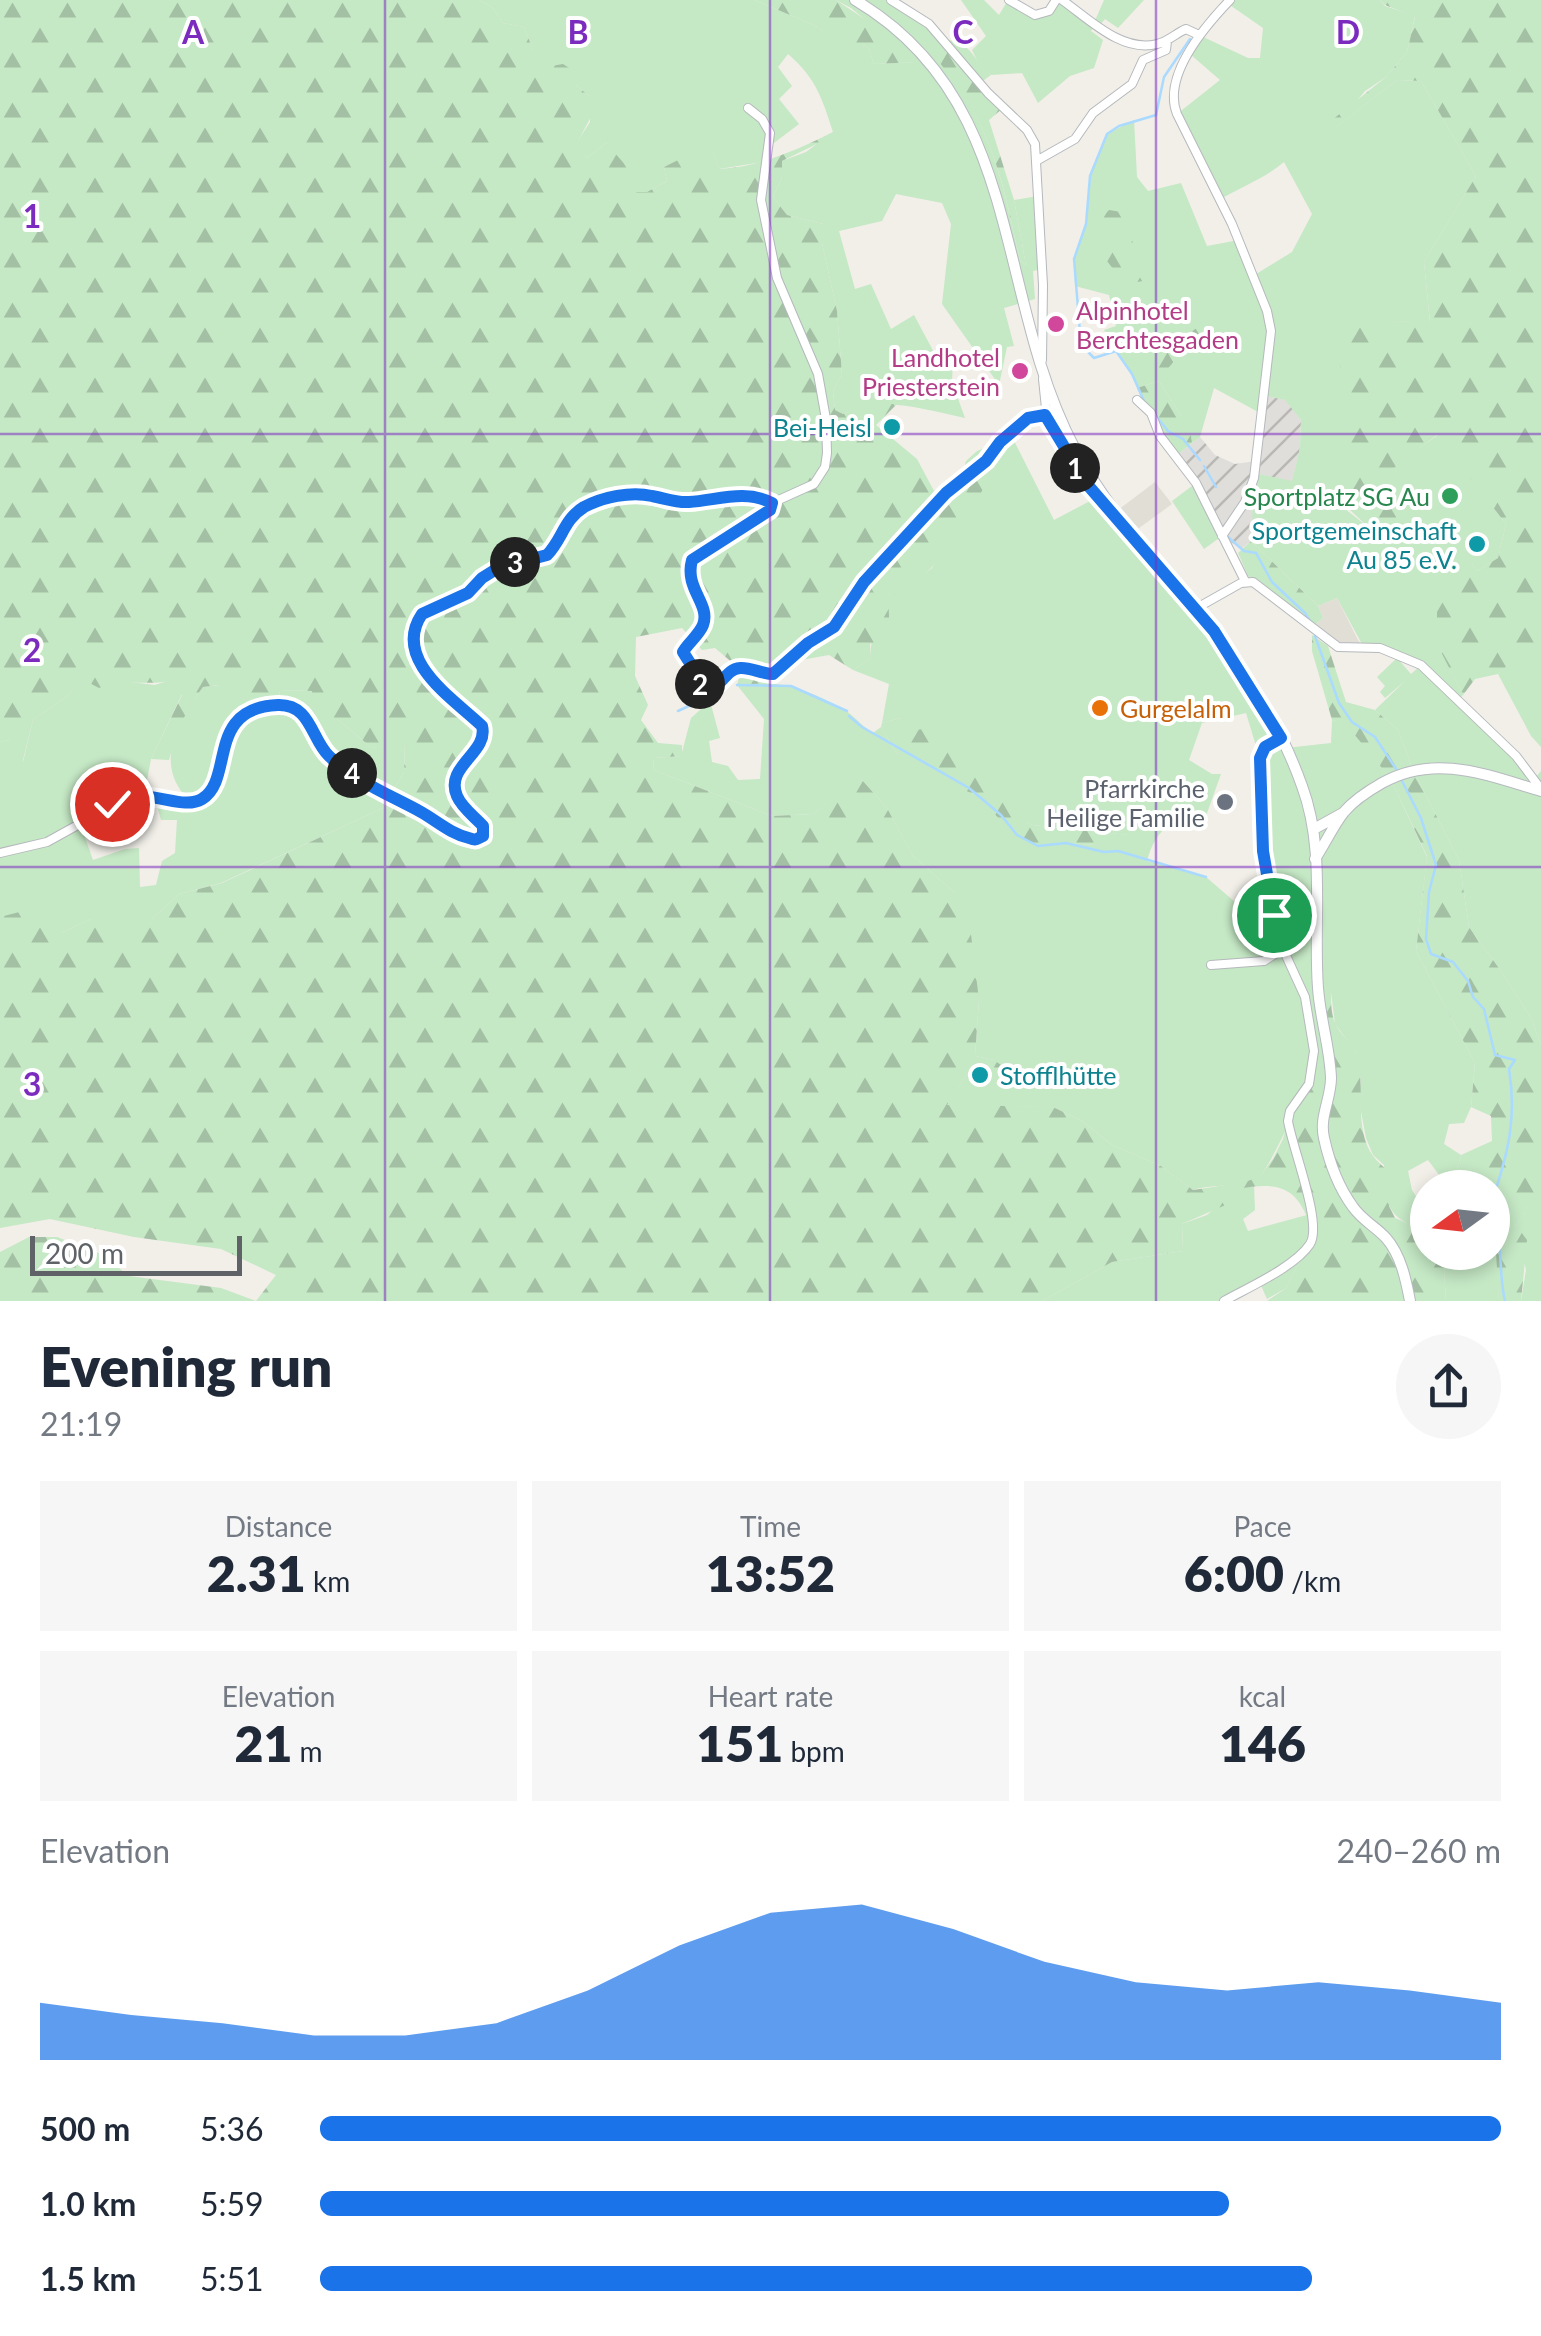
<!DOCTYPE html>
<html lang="en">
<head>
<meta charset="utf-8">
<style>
  body { margin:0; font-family:Lato,sans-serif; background:#f6f6f7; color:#1f2937; height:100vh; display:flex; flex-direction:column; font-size:38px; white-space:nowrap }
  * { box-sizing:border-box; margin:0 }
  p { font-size:32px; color:#747a83 }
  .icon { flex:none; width:55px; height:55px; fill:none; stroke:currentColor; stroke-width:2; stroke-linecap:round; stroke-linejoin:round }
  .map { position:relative; height:1301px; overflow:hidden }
  .drawer { display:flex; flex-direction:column; background:#fff; flex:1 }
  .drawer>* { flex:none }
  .needle { width:65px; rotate:255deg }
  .controls { position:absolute; left:1410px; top:1170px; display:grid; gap:20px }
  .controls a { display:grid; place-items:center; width:100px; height:100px; border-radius:50%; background:#fff; box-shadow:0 5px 15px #0003; font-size:50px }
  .scale { position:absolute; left:30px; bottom:25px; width:212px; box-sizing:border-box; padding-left:10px; border:5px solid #5f6368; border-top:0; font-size:28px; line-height:35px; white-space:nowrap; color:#5f6368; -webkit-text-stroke:8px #fff; paint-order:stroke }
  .pin { position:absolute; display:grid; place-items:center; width:85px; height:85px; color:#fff; margin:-42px; border:5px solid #fff; border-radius:50%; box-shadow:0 2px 10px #0007 }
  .km { position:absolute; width:50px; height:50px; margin:-25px; border-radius:50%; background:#222; color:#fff; font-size:28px; line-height:50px; text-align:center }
  .round { display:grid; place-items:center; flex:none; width:105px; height:105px; border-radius:52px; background:#f6f6f7 }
  .overview { display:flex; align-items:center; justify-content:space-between; height:170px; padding:0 40px }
  h1 { font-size:55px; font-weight:800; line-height:75px }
  .metrics { display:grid; grid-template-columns:repeat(3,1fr); gap:15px; height:170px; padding:10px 40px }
  .metrics div { display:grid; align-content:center; border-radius:0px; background:#f6f6f7; text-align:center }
  .metrics b { font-size:50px; font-weight:800 }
  .metrics small { font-size:28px; font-weight:400 }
  .metrics p { font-size:28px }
  .chart { height:280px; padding:20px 40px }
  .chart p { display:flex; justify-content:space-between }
  .chart svg { width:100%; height:180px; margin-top:10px; fill:#1a73e8; opacity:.7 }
  ul { padding:0 40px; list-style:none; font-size:32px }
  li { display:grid; grid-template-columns:160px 120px 1fr; align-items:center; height:75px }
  li i { height:25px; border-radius:12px; background:#1a73e8 }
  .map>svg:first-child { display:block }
  .industrial { fill:url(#industrial-furrows) }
  .education { fill:#e1ded6 }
  .green { fill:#c5e8c5; fill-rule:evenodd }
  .forest { fill:url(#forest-firs); fill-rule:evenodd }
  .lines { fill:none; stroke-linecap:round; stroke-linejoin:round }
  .stream { stroke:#aadaff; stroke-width:2.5 }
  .minor-casing { stroke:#b5b8bc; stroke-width:10 }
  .secondary-casing { stroke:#b6babf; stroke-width:12 }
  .minor { stroke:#fff; stroke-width:8 }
  .secondary { stroke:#fff; stroke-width:10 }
  .route-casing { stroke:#fff; stroke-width:20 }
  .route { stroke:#1a73e8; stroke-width:12 }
  .grid { fill:none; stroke:#7b2cbf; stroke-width:2.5; stroke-opacity:0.55 }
  .hotel-dot { fill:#d1479c; stroke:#fff; stroke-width:4 }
  .culture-dot { fill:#0f9aa8; stroke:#fff; stroke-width:4 }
  .leisure-dot { fill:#2e9e5b; stroke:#fff; stroke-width:4 }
  .food-dot { fill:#e8710a; stroke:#fff; stroke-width:4 }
  .worship-dot { fill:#6b7280; stroke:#fff; stroke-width:4 }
  .labels { text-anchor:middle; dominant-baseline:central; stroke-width:8; stroke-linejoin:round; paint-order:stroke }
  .hotel-label { font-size:25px; fill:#b23c85; stroke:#fff; text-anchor:start }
  .culture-label { font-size:25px; fill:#0d838f; stroke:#fff; text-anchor:end }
  .leisure-label { font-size:25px; fill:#27864d; stroke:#fff; text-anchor:end }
  .food-label { font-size:25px; fill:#c56008; stroke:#fff; text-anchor:start }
  .worship-label { font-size:25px; fill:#5b616d; stroke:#fff; text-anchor:end }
  .grid-label { font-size:32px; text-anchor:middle; font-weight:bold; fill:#7b2cbf; stroke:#fff; stroke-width:8; stroke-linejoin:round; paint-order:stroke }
</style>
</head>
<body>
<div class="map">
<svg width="1541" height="1301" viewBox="0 0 1541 1301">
  <defs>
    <pattern id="industrial-furrows" width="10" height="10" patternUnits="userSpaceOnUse" patternTransform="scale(2.5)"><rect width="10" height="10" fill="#e0deda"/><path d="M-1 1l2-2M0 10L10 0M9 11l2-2" fill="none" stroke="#b9b8b5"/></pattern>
    <pattern id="forest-firs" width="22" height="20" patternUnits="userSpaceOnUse" patternTransform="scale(2.5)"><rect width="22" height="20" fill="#c5e8c5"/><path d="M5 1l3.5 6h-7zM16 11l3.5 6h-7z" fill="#a3c0a4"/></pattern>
  </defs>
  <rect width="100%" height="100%" fill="#f1efe8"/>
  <path class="industrial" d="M1262,395l24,5 15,20 -1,28 -8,34 -37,-9 -6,21 5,27 -3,20 -10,8 -19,-13 -45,-81 23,-18 15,18 20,9 21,-3z"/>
  <path class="education" d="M1155,482l17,22 -41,30 -17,-21z
    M1337,598l21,42 5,6 -20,2 -31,-21 11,-9 -5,-12z"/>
  <path class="green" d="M479,0h275l62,26 38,31 10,-12 5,4 5,15 42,-2 -65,-54 -15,-8h55l54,42 -12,11c59,73 68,119 87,208l6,4 -12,-65 24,-4 4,73 -9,2 2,28 -31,9 10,38 -7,1 -8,38 -57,-81 9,-80 -9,-21 -46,-9 -14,27 -43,10 16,58 16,-5 20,45 23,-14 23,43 16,2 -1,22 13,36c-41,-8 -83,-24 -122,-4l-8,-4 -2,-19 9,-17 -5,-63 -15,-68 1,-19 -36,-9 -14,-18 9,-20v-16l24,-9 27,-20c-11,-34 -17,-54 -45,-78l-10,13 14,19 -13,13 20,25 -29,22 -2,15 -49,8 -9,-24 -46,22 3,14 -20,11h-23l-18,-49 -19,15 -13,-11 16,-25 -1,-26 -13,-11 -36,-16 -16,-42 -21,-4 -11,-16z
    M961,0h23l15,15 9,-15 34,15 14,-15 38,23 10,-23h40l-26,28 -13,-9 -6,7 -4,-2 -4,7 12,9 -9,28 -24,8 -32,27 -16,-30 -31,2 -11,-9 -8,-16 14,-14z
    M1230,0h150l5,6 30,10 -8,36 -21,25 -21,14 -33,39 65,-50 24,1 55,95 -52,86 6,61 -40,-2 -34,95 -13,69 -12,13 73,57 34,36 -1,52 26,52 -6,7 78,76 6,-7v274l-10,-27 -30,-47 -32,-44 -10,-67 -46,-90 -15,-40 -23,-20 30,-29 -20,17 -5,-6 5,-6 -8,-9 20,-19 14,16 9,-8 -57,-20 -26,-48 -19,8 -67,-65c4,-24 -2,-45 3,-68l38,8 8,-33 1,-28 -16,-20 -23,-5 -2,18 -46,-25 -14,49 -8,6 -1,-7 -9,-9v-10l-23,-36 -22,7 -5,-14 -28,-44 12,-4 -7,-31 -34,-9 -1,-27 12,-35 4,-48 17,-42 27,-14 3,57 11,14 33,-8 26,63 32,-6 14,36 39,-24 20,-38 -28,-52c-22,18 -40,23 -63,37l-44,-85 43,-34 -30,-26 9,-19 49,23h12l3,-30 -36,-25z
    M1010,433l44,87 38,-20 16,4 105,127 73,117 45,-5 1,-23 13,2 45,56 37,79 -11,94 59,112 -4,44 -7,16 -15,1 -5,20 17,11 -4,14 9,18h-18l-20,-27 -20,11 4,19 13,20 -11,17c-32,-15 -27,-30 -30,-62l-11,-10 -7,-17 -8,-43 3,-13 -5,-30 -21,-28 -5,-40c-18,28 -9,50 -17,81 -3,16 -43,102 -53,111 -17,13 -47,7 -67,14l-32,-24 -49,-21 -30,-24 -29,-14 -107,-1 21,-32 19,11 8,-25 -19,-4 4,-56 -25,-108 -41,-36 -26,-48 -25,-28 -7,2 -42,32 -41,2 -118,-46 -1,-12 28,-2 10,-38 19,-17 10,37 -11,3 3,21 16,4 10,14 22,-1 4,-60 -27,-34c37,-8 75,6 106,24 10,5 18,17 30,24l8,-6 16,27 76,40 65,52 28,-3 30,2 33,-10 -97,-10 -13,-7 -12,-15 -98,-71 -9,-14 -18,5 7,-39 -36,-14 18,-12c-2,-17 10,-60 24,-71 10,-7 23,-7 37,-19l67,-126zM1246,713l14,46 3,92 12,72 -25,-8 -44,-38 -59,-16c9,-33 27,-45 59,-45l15,-42h-9l-23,-14 13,-37z
    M1438,435l68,89 -8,34 -21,13 -17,-24 -9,-4 -58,-76z
    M1196,483l26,53 -18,13 -32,-48z
    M1539,637l2,2v108l-10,-11 -33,-62z
    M78,676l77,9 18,-6 9,15 -31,65 -6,32 -18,2 -77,46 -50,13v-110l9,-2 14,22 10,-42 37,-26z
    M220,685l35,21c-45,17 -27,88 -67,93 -35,-35 -10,-79 15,-112z
    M280,690l33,1 24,28 35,29 33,-6 -1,30 -14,24c-19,-14 -42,-26 -59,-41 -22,-22 -14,-45 -52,-56z
    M290,708l20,19 24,37 53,36 -4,8 -162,75 -42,11 -27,25h-61l-30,14 -61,-16v-62l81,-29 12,34 32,-11 14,-1 1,39 16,-2 6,-24 13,-8 2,-33h-16l-5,-18 47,-1c9,-22 22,-67 39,-82 12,-11 33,-11 48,-11z
    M1254,1186l1,24 -12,9 5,12 59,-16 6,21 -27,52 -19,11 -8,-18 -35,20h-182l70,-39 71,-11 -1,-27 25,-9 30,-26z
    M1535,1199l6,1v101h-20l5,-31 -10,-45z
    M1493,1225l4,11 2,65h-53l-2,-29 4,-19 44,-1z"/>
  <path class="forest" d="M0,0h479l13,7 11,16 21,4 16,41 23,-4 14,9 -1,12 13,11 5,15 -19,36 12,11 19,-15 22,25 -4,24h23l20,-11 -3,-14 46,-23 9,25c40,-2 78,-19 114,-37v4l-51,25v16l-9,20 14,18 36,9 5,7 -6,12 15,68 5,63 -9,17 2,19 8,4 20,-10h34l-21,21 41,34 17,32 29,-20 3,-10 11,-10 22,-9c-6,37 -27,68 -48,98 -8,11 -14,23 -24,32 -13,11 -27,10 -39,23l2,42 -20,7 1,14 -18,12 -24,-15 -39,7 -24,21 -29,2 4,-15 -26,-22 -13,2 -20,-22 -46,9 -1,39 13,29 -7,15 17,23 24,2v11l-29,2 1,12 118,46 41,-2 42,-33 7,-1 25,28 26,48 41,36 15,26 10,82 -4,56 19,4 18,13 -1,9 -7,7 -18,-4 -19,-11 -20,31 106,2 29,14 30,24 49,21 32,24 53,-8 15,-7 12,-16 10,-20 5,-18 24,-44 -1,-54 10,-9 -3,-28 13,-2c0,12 -1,27 4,39 5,12 18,20 22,32 9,32 -4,72 16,101 8,11 19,15 26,28l-3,15 -7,7 6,12 19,8 11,-16 3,42 20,1 -4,19 2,29h-179l19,-13 27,-52c-12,-46 -29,-56 -75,-47l-8,14 -48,21 1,27 -71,11 -70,39h-1042v-49l29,-15h28l44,17 28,22 92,12 35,13 20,-26 -55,-26 -87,-12 -84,-18 -50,9v-311l31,-8 24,15 6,9 30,-14h61l27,-25 43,-11 161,-75 21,-36 1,-29 -33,5 -35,-29h-22l-3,-28 -32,-1 -1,9 -24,7 -36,-21 -16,2c-17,22 -27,45 -34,73l-18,-1 31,-64 -9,-2v-13c-26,7 -49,-3 -74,8l-21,-11 -8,17 -37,26 -11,44 -13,-24 -9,2z
    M754,0h82l51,34 30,28 -43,2 -5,-15 -5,-4 -10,13 -38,-32z
    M1380,0h161v639l-2,-1 -41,36 -23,5 -12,16 -26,-51v-53l-33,-36 -9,-3 -45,-42 -19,-12c25,-26 9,-37 -7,-62l32,-21 -22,-69 26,-21 30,-4 40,1 -6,-60 52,-86 -55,-95 -24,-1 -66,51 -4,-7 59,-47 21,-25 8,-35 -30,-12zM1437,435l69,89 -8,34 -21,13 -17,-25 -9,-4 -57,-74z
    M956,39c16,10 21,24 35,36l-11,8 23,25 -14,12 25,80 12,65 -6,-4c-19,-90 -28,-135 -88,-208l13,-11z
    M1109,210l12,2 14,36 14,16v9l-6,8 -12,2c-25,-15 -48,-48 -22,-73z
    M1217,321l6,4 -3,12c-8,2 -18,1 -25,4 -14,7 -22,26 -36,35l-5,-3c1,-25 41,-47 63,-52z
    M1159,381l23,36v9l9,10 1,7 -15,12 -14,-14 -26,-53z
    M1251,541l67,65 5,12 -11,9 -44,-39 -20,-12 -10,-23z
    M1312,635l16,11 18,56 29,8 23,20 15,40 46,90 10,67 32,44 30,47 10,27v155h-6l-19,25 11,15 -6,61h-22l-7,-113 -26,-1 -9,-18 4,-14 31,-14 -1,-25 -20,-9 4,-44 -59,-112 11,-95 -37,-78 -45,-55 -13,-3 -20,-69z
    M900,718l9,13 21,-3c24,17 48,33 66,56 12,17 17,31 36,41l98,10 -1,4 -33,6 -30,-2 -28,3 -21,-11 -44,-41 -54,-25 -22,-15 -16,-27 1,-4z"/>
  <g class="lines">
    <path class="stream" d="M1190,39l-26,38 -8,38 -37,11 -12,8 -17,42 -4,48 -12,35 7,86 13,13 22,-7 16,23 12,27 24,30 15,8 17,21
      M1204,466l12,21
      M1228,537l16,14 12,2 16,29 33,31 6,10
      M1315,636l24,67 13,19 23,15 23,35
      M737,685l54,1 56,25
      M678,711l24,-11
      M849,716l13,11 107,61 32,27 16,20 21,11 28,-3 38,9 14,-1 88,26
      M1401,779l20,39 15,47 -7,27 -3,47 5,15 22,8 15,19 5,16 11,12 11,46 20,5 -6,9c8,49 -1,85 -17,132
      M1492,1217c12,28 6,55 13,84"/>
    <defs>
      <path id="minor" d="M891,0l38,24 59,69 39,37 8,14 8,141 -1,75
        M1009,0l26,15 14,-4 7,-11
        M1062,0c27,19 60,53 95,44 11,-2 19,-11 29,-15l13,6
        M748,108l14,11 8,14 -9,67 16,78 41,96 8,45 1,34 -2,14 -11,17 -42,19 -7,11 -19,9 -20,17 -34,20c-8,27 19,43 11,65 -4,10 -15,17 -20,27l17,32 10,7 10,-6 12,-15 9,-2 32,6 35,-31 14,-6 12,-10 30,-45 82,-89 40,-32 13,-19 29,-23 17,-4
        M1038,160l37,-21 18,-26 39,-29 11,-24 23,-10 1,-9
        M1043,379l4,39 27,49 27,31
        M1137,400l14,13 9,23 36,47 49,98
        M1222,536l23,-34 9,-24 17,-147 -4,-20 -35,-87 -55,-110c-15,-38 28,-88 53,-114
        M1195,609l46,-26 12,-1 85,65 42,1 41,17 95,91 25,33
        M0,853l47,-11 85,-47 59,6 11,-2 10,-10 16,-52 8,-15 13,-9 27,-8 15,2 8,4 11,12 16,31 41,30 99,54 10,1 7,-4v-8c-20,-24 -42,-36 -17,-68 8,-9 15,-15 18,-26 -16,-36 -63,-40 -67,-88 -1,-12 -1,-22 6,-32l45,-20 14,-15 16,-10 49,-13 21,-35 18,-14 25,-8 30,-4 49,8 51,-7 31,8
        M1211,965l53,-4 19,-12
        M1224,1301c23,-13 71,-34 86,-57 13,-20 -18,-97 -22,-123l2,-10 19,-27 5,-33 -9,-54 -22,-48 -8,-25 -12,-73 -3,-92 5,-12 16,-9"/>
      <path id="secondary" d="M855,0c171,101 138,295 220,449 37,69 89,121 137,180 37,46 70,101 90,157 24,64 11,136 16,202 2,30 12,60 13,90 0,21 -12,39 -7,60 5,23 15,50 29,69 9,13 23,20 33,31 15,17 20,42 24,63
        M1314,829l29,-16
        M1315,859c10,-15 18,-33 29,-47 10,-12 24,-21 38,-29 53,-30 105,-8 159,8"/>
    </defs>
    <use href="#minor" class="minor-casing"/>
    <use href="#secondary" class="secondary-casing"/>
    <use href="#minor" class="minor"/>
    <use href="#secondary" class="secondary"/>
  </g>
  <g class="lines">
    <defs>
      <path id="route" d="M112,804c35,-20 68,8 90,-5 33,-20 3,-91 76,-94 33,-1 33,34 51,51 27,26 61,39 92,56 16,9 30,22 48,26 8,3 7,1 14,-2v-10c-8,-9 -21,-18 -26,-30 -13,-30 32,-43 25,-70 -28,-27 -91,-66 -60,-112l46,-21 14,-15 16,-10 49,-13c15,-15 17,-36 37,-48 19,-10 47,-16 68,-11 12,2 24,7 37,6 29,-2 56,-13 83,1l-2,7 -78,50c-8,29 19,44 11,65 -4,10 -15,18 -20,27l24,38c15,-2 18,-21 33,-22 10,-1 22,6 33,6l35,-31 26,-16 30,-45 82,-89 40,-32 14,-19 28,-24 17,-3 41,68 128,148 67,107 -16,9 -5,11 3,93 11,64"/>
    </defs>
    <use href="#route" class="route-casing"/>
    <use href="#route" class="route"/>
  </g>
  <path class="grid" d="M385,0v1301M770,0v1301M1156,0v1301M0,434h1541M0,867h1541"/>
  <g class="hotel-dot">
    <circle cx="1056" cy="324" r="10"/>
    <circle cx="1020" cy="371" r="10"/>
  </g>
  <g class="culture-dot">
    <circle cx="892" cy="427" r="10"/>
    <circle cx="1477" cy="544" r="10"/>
    <circle cx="980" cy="1075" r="10"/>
  </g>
  <circle class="leisure-dot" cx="1450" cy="496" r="10"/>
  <circle class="food-dot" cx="1100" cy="708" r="10"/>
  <circle class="worship-dot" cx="1225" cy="802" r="10"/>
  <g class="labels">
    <g class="hotel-label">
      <text x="1076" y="310">Alpinhotel<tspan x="1076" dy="29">Berchtesgaden</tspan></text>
      <text x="1000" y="357" text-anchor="end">Landhotel<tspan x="1000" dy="29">Priesterstein</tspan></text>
    </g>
    <g class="culture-label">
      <text x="872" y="427">Bei-Heisl</text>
      <text x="1457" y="530">Sportgemeinschaft<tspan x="1457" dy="29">Au 85 e.V.</tspan></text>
      <text x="1000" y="1075" text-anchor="start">Stofflhütte</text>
    </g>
    <g class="leisure-label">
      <text x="1430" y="496">Sportplatz SG Au</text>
    </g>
    <g class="food-label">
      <text x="1120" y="708">Gurgelalm</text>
    </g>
    <g class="worship-label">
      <text x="1205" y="788">Pfarrkirche<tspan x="1205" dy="29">Heilige Familie</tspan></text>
    </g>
  </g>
  <g class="grid-label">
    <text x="193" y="44">A</text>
    <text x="578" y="44">B</text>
    <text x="963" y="44">C</text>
    <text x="1348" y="44">D</text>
    <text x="32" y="228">1</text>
    <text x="32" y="662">2</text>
    <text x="32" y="1096">3</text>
  </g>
</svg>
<div class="controls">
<a><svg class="needle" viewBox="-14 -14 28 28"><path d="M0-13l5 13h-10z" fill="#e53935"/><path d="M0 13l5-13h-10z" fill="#747a83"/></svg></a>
</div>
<div class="scale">200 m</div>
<div class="pin" style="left:1274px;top:915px;background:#1e9e55"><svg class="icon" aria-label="arrive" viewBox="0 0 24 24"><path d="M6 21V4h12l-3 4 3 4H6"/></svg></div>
<div class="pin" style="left:112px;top:804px;background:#d93025"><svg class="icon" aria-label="check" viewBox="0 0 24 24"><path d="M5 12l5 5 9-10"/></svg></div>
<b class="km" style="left:1075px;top:468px">1</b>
<b class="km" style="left:700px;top:684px">2</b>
<b class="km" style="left:515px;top:562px">3</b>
<b class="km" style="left:352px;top:773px">4</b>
</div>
<section class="drawer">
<div class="overview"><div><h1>Evening run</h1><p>21:19</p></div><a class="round"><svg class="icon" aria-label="share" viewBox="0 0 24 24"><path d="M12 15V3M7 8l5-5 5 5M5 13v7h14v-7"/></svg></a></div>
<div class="metrics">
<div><p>Distance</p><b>2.31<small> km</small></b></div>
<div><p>Time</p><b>13:52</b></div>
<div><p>Pace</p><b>6:00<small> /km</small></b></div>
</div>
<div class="metrics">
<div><p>Elevation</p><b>21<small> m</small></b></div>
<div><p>Heart rate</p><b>151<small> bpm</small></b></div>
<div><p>kcal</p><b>146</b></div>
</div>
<div class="chart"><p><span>Elevation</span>240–260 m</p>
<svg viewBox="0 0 160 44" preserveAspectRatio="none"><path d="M0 44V30L10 33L20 35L30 38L40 38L50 35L60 27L70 16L80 8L90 6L100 12L110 20L120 25L130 27L140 25L150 27L160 30V44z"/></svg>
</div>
<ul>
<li><b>500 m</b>5:36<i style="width:100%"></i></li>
<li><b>1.0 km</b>5:59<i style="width:77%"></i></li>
<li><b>1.5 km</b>5:51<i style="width:84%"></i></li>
</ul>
</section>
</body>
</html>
